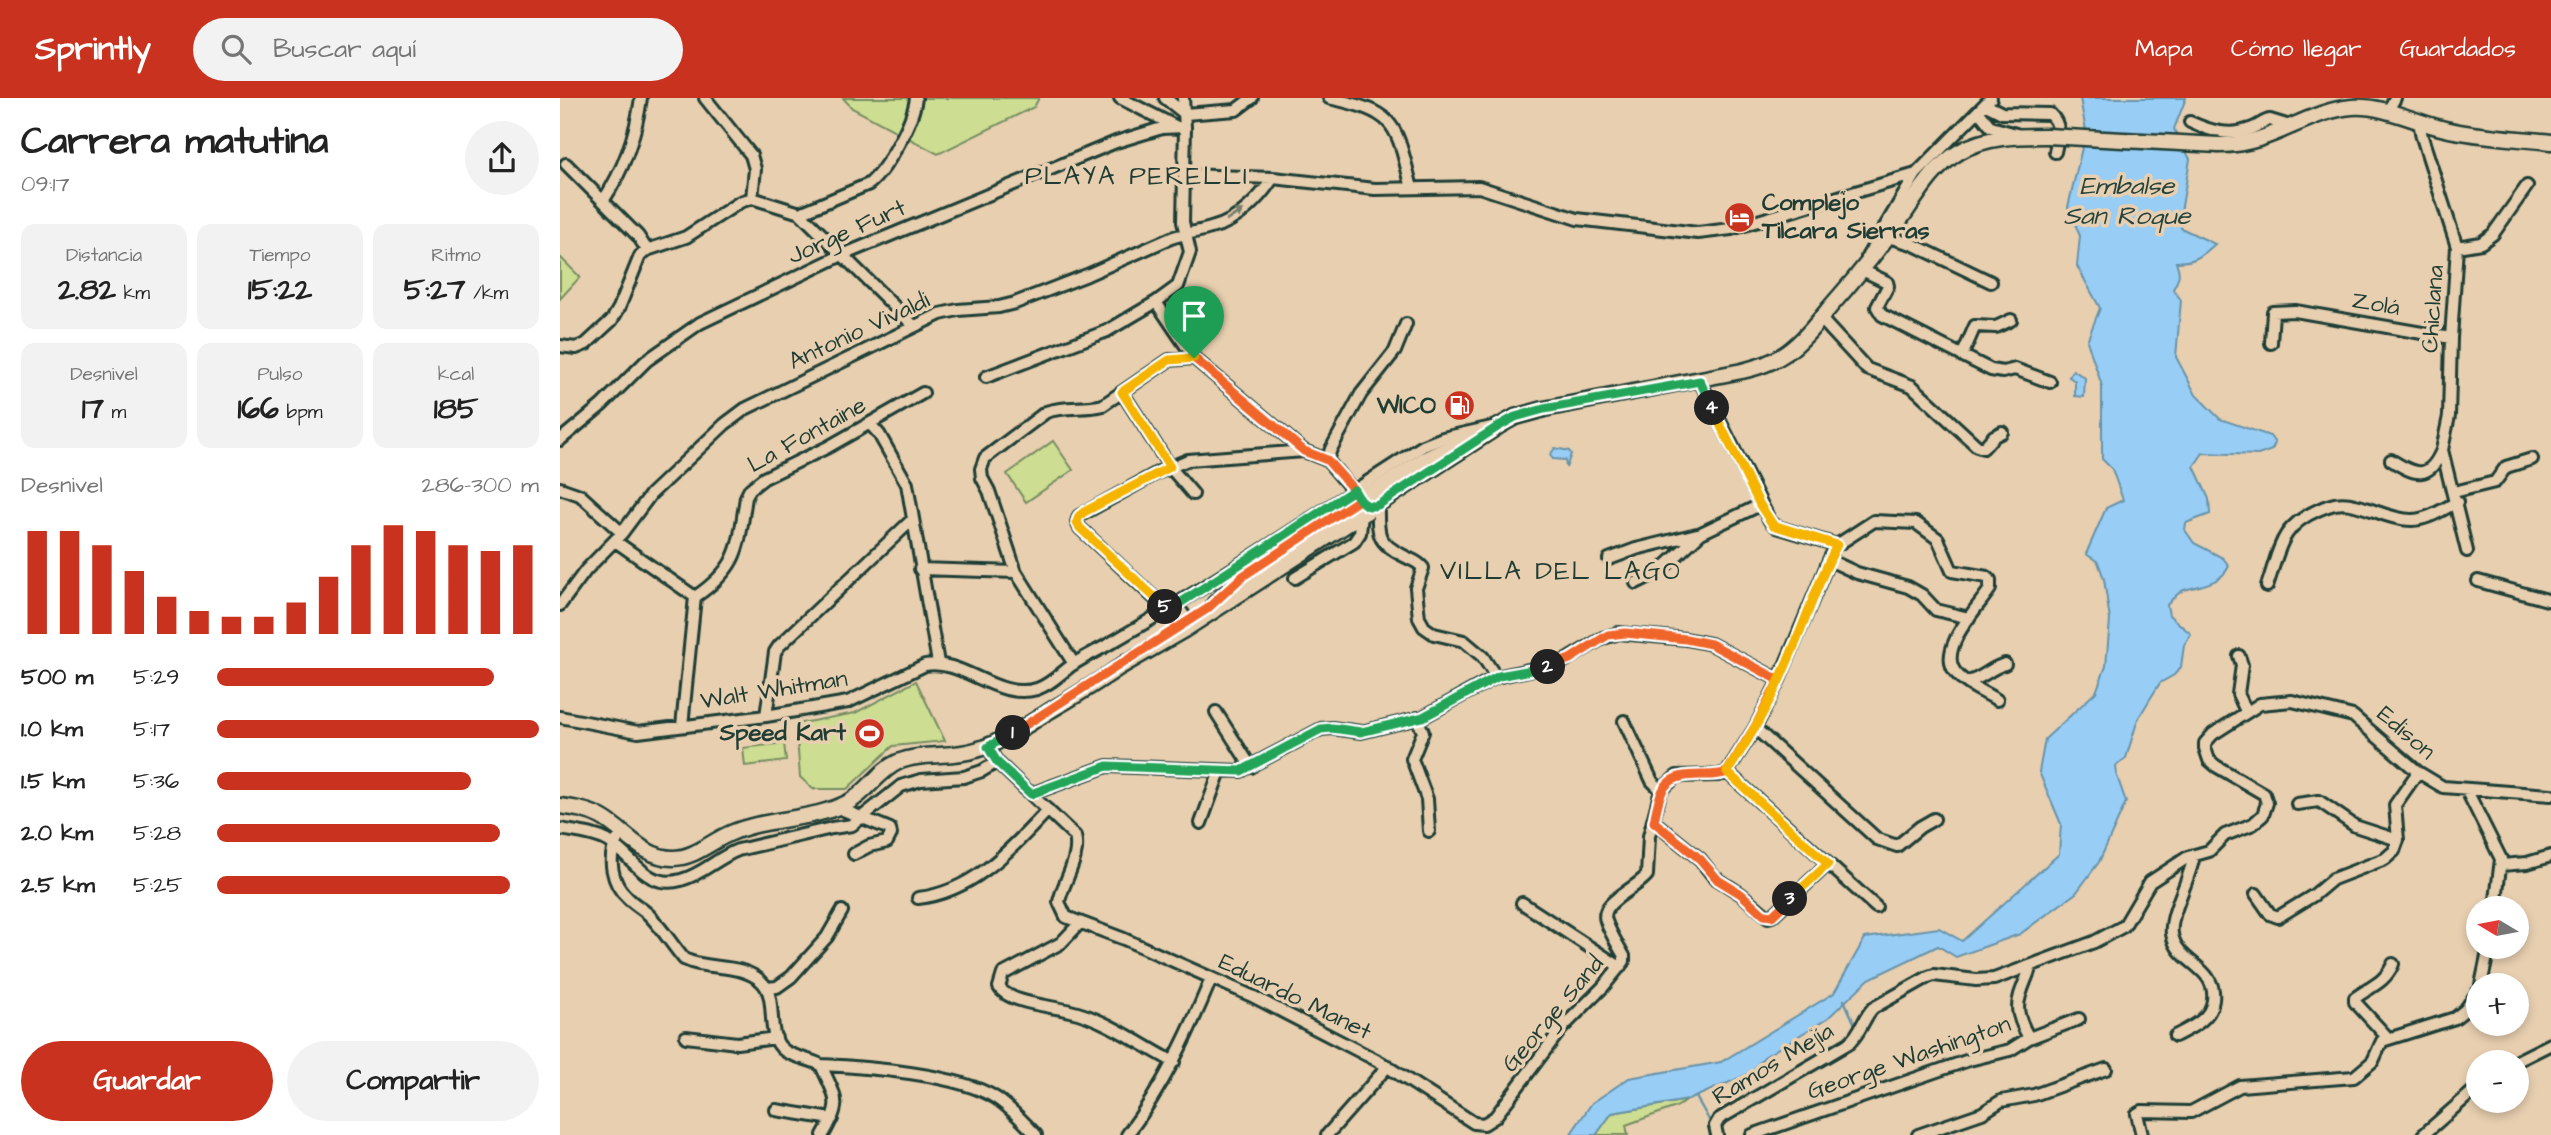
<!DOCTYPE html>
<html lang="es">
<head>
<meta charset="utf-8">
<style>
  body { margin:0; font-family:"Architects Daughter",sans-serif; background:#f2f2f2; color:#222; height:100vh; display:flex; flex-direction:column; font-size:26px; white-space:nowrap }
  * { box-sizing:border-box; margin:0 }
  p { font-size:23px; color:#767676 }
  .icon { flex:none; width:38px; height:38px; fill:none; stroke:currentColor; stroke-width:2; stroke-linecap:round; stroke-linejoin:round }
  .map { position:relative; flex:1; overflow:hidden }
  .panel { display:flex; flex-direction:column; background:#fff; width:560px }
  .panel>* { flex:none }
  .needle { width:46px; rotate:280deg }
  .buttons { position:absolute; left:1906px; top:798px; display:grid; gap:14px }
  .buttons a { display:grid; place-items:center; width:63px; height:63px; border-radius:50%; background:#fff; box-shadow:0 4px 10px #0003; font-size:35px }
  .pin { position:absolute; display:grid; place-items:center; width:60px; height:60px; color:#fff; margin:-72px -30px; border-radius:50% 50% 50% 0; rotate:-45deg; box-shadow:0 0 7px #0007 }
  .pin .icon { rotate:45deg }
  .km { position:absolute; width:35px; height:35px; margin:-18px; border-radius:50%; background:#222; color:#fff; font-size:19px; line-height:35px; text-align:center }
  .round { display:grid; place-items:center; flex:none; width:74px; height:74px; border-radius:37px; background:#f2f2f2 }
  .headline { display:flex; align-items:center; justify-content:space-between; height:119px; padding:0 21px }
  h1 { font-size:38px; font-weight:700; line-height:52px }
  .stats { display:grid; grid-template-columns:repeat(3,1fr); gap:10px; height:119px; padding:7px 21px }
  .stats div { display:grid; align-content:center; border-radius:14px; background:#f2f2f2; text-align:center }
  .stats b { font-size:30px; font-weight:700 }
  .stats small { font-size:19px; font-weight:400 }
  .stats p { font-size:19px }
  .chart { height:196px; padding:14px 21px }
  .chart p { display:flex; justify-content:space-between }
  .chart svg { width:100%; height:126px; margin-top:7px; stroke:#c8321e; stroke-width:6 }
  .primary-button { display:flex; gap:14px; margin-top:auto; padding:14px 21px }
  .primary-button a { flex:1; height:80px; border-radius:42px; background:#c8321e; color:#fff; font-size:28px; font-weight:700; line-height:80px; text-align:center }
  .primary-button a+a { background:#f2f2f2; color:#222 }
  ul { padding:0 21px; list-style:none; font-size:23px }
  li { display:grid; grid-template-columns:112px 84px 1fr; align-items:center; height:52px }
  li i { height:18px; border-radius:9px; background:#c8321e }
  header { display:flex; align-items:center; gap:42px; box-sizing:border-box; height:98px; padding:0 35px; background:#c8321e; color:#fff }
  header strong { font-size:33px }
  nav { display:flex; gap:38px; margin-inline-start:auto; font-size:24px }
  .search { width:490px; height:63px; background:#f2f2f2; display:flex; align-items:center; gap:18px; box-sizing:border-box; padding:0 24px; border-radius:38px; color:#767676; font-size:26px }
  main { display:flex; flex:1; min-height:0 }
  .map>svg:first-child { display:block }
  .green { fill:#cddd91; stroke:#768d62; stroke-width:2 }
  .water { fill:#98cdf6; stroke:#6893a8; stroke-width:2 }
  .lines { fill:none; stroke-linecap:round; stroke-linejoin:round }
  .stream { stroke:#6893a8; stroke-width:2.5 }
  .minor-casing { stroke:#1f3d34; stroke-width:16 }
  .major-casing { stroke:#1f3d34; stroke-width:19 }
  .minor { stroke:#e8cfb0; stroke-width:10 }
  .major { stroke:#e8cfb0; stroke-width:14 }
  .major-bridge-casing { stroke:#1f3d34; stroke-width:19; stroke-linecap:butt }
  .major-bridge { stroke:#e8cfb0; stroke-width:14 }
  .oneway { fill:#797f6c }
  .split-1-casing { stroke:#fff; stroke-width:14 }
  .split-2-casing { stroke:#fff; stroke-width:14 }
  .split-3-casing { stroke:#fff; stroke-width:14 }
  .split-4-casing { stroke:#fff; stroke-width:14 }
  .split-5-casing { stroke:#fff; stroke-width:14 }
  .split-6-casing { stroke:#fff; stroke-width:14 }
  .split-1 { stroke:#f0652b; stroke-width:9 }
  .split-2 { stroke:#22a559; stroke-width:9 }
  .split-3 { stroke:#f0652b; stroke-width:9 }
  .split-4 { stroke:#f5b400; stroke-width:9 }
  .split-5 { stroke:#22a559; stroke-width:9 }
  .split-6 { stroke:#f5b400; stroke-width:9 }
  .labels { text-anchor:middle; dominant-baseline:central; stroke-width:7; stroke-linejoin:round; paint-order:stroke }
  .poi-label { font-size:24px; font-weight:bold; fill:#1f3d34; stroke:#e8cfb0; text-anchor:end }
  .street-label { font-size:24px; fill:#1f3d34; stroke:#e8cfb0 }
  .neighbourhood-label { font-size:26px; letter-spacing:2px; fill:#1f3d34; stroke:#e8cfb0 }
  .water-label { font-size:26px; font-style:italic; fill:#25443e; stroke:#e8cfb0 }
</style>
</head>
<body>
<header>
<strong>Sprintly</strong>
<div class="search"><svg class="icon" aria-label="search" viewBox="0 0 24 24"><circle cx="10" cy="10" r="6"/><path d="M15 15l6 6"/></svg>Buscar aquí</div>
<nav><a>Mapa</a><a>Cómo llegar</a><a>Guardados</a></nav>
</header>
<main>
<section class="panel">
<div class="headline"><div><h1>Carrera matutina</h1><p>09:17</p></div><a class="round"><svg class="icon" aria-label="share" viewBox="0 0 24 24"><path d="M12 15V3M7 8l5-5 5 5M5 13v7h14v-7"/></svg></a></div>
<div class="stats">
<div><p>Distancia</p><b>2.82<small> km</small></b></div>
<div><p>Tiempo</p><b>15:22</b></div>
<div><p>Ritmo</p><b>5:27<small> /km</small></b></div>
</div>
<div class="stats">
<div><p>Desnivel</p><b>17<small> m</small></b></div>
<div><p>Pulso</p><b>166<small> bpm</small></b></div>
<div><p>kcal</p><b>185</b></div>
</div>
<div class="chart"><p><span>Desnivel</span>286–300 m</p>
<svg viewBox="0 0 160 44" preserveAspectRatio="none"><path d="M5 44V8M15 44V8M25 44V13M35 44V22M45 44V31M55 44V36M65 44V38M75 44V38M85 44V33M95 44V24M105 44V13M115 44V6M125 44V8M135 44V13M145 44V15M155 44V13"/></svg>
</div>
<ul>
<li><b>500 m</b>5:29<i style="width:86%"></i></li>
<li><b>1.0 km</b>5:17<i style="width:100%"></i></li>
<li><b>1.5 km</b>5:36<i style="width:79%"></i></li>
<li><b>2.0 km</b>5:28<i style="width:88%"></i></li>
<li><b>2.5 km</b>5:25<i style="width:91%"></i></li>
</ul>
<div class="primary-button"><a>Guardar</a><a>Compartir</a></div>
</section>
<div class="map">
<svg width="1991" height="1037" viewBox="0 0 1991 1037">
  <rect width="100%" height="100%" fill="#e8cfb0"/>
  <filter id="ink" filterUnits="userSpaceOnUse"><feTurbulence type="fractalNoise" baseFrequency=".0143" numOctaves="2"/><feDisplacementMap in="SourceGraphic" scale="14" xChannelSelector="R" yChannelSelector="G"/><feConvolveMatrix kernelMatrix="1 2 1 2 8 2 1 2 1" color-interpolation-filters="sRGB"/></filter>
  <g filter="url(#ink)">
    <path class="green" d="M283,0h196l-5,9 -96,47 -86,-46z
      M0,159l20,20 -20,22z
      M493,343l20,29 -47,32 -19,-28z
      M356,583l29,60 -52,5 -46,43h-34l-13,-12 -4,-53 59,-11z
      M224,645l2,18 -41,5 -2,-18z
      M1128,1002l-12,7 -50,18 2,10h-32l16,-22z"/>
    <path class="water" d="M1520,0h106l-12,31 16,30 -9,53v16l34,16c-13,12 -20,18 -39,18 5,11 3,17 -3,27l8,11 -5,57 20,38 24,24 50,17 5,7 -3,7 -14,5 -55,-2 -9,13 15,33 1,15 -24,9 -1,7 9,13 29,15 6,8c-8,18 -28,19 -45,24 -7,3 -12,9 -17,15l2,10 22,19 -7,11 -3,22 -7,8 -14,8 -10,16 -12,20 -12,39 -10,8 1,10 9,26 -27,60 -23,31 -56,41 -64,23 -18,-11 -69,33 -41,39 -64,39 -13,16 -63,27 -76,13 -16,22h-26l22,-32 37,-25 92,-16 113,-69 31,-55 74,-10 23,13 97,-87 2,-30 -22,-52 6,-33 51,-47 10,-26 4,-46 -6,-41 -6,-17 -12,-8 20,-46 17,-8 -11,-31 -10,-10v-73l-15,-45 13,-33 -23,-42 3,-30 -12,-29 18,-76z
      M1513,272l12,8 -1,19 -9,-1v-15l-6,-4z
      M995,350l14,3 2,3 -5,14 -1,-8 -12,-1 -3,-4z"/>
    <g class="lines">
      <path class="stream" d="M1284,902l13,29
        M1136,999l16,28"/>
      <defs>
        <path id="minor" d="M145,0l46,57 4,14 -3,29 48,15 114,113
          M560,0l55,28
          M605,0l20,16 51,-4 16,-12
          M769,0c70,15 66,26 83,90
          M1426,7l16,8 48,1c12,11 8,23 5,38
          M1828,13l7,-13
          M1419,14l12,15 25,7
          M1630,24c20,9 40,15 60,7 8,-2 13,-8 20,-9l23,7
          M1859,24l3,15 35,110 -6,91 -2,78 -7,34 25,101
          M6,66l72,72 9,14
          M625,77l88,3 102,11 104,-2 98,32 121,14 33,-4 185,-55
          M43,103c20,-30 33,-67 38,-103
          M240,115l69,-29c19,-16 44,-62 47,-86
          M1328,139l24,7 79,38
          M1897,149l24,-4 12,-9 34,-48
          M1307,159l49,-83 75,-76
          M1302,172l25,12 1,4 -11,21 5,8 109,55 12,2 12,-3 35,13
          M596,204l38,56 110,93 23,9 29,34
          M1261,221l46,50 45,17 65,60 6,2 11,-12 8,-4
          M1711,245l2,-31 22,-1 156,27
          M0,248l16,2 10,-4 26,-24 7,-12 21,-52 7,-6 39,-13 54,-35 12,-4
          M1402,258l13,-30 21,1 15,-7
          M426,279l121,-46 49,-29 22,-16 12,-34 -7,-30 2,-95 -2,-29
          M1140,283l70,140 7,6 60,18
          M562,294l48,75 23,27
          M310,326l9,10 28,50 31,179
          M0,342l42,-35 44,-44 54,-38 140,-67 276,-114 46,-14 23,-1
          M767,362l4,-11 30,-55 34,-43 11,-27
          M1831,362c24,15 38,21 51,-10
          M0,390l20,7 42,38
          M1894,394l41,-10 11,-15 26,-8
          M818,406c0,29 -3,38 26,52 7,4 14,5 19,12l-7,20 3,30 5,9 10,7 30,7 19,16 13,20
          M55,443l80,56
          M1277,447l37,-24 42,2 22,16 14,32 35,6 3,3v9c-13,20 -54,61 -34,84 10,12 28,19 41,27
          M1272,456l-3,6 28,13 51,14 14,8 14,15 33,8
          M1049,461l27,-10 61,-15
          M360,471l96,3
          M735,480l59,-36 6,-9 2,-18
          M1918,483l73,20
          M1076,485l24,-12 41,-38 59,-28
          M1707,488c13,-37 12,-59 51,-76 13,-6 23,-9 37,-5 18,4 37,15 57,15 16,0 31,-11 45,-18
          M0,507l26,-35 36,-37 29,-39 74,-70 20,-15 195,-95 18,-4 41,-3 16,-4 72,-28 84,-37c14,-5 29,-6 43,-11 24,-6 46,-29 59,-49
          M617,507l11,16
          M607,512l-87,-82 -3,-6 2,-6 80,-44 29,-12 116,-9
          M1679,558l3,9 -4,29 8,17
          M514,566l-58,-92 -27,-81 -7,-13 -1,-9 4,-11 61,-46c19,-7 39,-2 57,-7l66,-45 25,-2
          M1407,584c15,-3 23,-14 38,-18
          M656,614l35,55
          M206,618l9,-64 4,-6 134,-127
          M0,619l78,15 128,-16 82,-14 77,-37c39,-7 71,36 112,24 13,-4 24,-16 35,-24 12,-8 25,-14 37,-21 107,-62 210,-131 314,-198l20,-8 49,-11
          M857,620l6,14 -11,27 15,40 2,32
          M1064,623l28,60 9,9
          M122,628l13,-129c45,-31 43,-49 51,-100l4,-8 14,-11 64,-31 95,-54
          M1195,630l122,111 20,7 23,-19 14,-8
          M428,649l9,15 78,74c6,22 -12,45 -16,66l7,15 58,22 130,58 126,65 94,61 10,1 11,-7 67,-89 41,-41 21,-26v-5c-6,-11 -14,-23 -18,-35 -7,-19 30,-32 41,-46l2,-39 12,-46 16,-14 42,-1 8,-3 28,-44 24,-48 50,-120
          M1167,674l149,135
          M1906,691l35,70 -6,49
          M471,696l76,-28 134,5 80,-42 11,-1 29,4 62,-15 73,-40 65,-14 42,-25 16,-5 67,6 25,5 68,36
          M1737,706l22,-3 36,25 43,14
          M276,709l54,22 1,5 -4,8 -18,4 -15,8
          M1094,724l46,37 14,18 27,17 27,23 4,-1 56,-52
          M641,725l19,-52
          M0,731c16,3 33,4 48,12 25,15 38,49 73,39 22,-6 36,-22 57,-30l94,-22 20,-3 49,-39 20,-6 43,-3 18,-6 15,-9
          M57,742c-10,18 -5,44 10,57 6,7 15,11 22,18 13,13 23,30 35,44 24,12 55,3 77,22 19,17 2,55 24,70 11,7 25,8 36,14 15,34 22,36 2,70
          M1941,767l26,-2 24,-7
          M1696,796l14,20 8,3 36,-22 19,-16 52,-20 9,-8 4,-11 -3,-35 23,-33
          M358,800c56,-6 94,-50 130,-88
          M962,805l98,64
          M519,826l-18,19 -58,31 -4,13c9,16 53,19 71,24 34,7 73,35 104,51
          M1921,887l8,-38
          M207,890l10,-1 14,-10 36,-40 15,-26
          M1615,938c15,-8 36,-16 38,-36 4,-34 -36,-36 -41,-66 -3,-20 19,-56 22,-79
          M126,939l51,6 39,-5
          M1469,940c-19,-33 -10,-39 2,-72
          M1828,940l-33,-36v-4c16,-12 30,-15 38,-34
          M1955,964l36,-18
          M261,967c45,2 138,9 175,33 15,10 28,24 40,37
          M216,1012l56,9
          M567,1037c36,-48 61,-100 84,-156
          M767,1037l61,-69
          M1157,1037l-2,-9 4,-7 130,-76c12,-10 14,-25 24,-35l55,-31 6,-2 42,5 18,-1 100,-37 30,-16 26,-44 38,-25 21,-6 16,-16 28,-11 10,-9 4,-12 -3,-9 -48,-28 -7,-6 -4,-12v-5l8,-9 47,-30 32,-3 61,15 65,56 25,15 108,8
          M1192,1037l217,-75 41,-10 19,-12 50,-19
          M1358,1037l64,-22 19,-12 33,-6 72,-26
          M1582,1037l-5,-21 5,-3 49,1 49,-26 114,-9 19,-16 9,-20 73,-23 10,-8 13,-18
          M1863,1037l55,-48"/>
        <path id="major" d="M1659,47c52,1 86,-34 133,-38 32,-2 62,15 93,22 34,8 71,9 106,13
          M654,506l29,-28 24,-16 158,-101 41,-19
          M560,569l64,-37 315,-204 16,-9 29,-8 198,-38c16,-4 30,-8 44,-18 17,-12 31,-30 44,-46 26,-29 50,-59 73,-91 16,-23 31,-49 56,-64 27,-16 57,-16 88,-16
          M0,708c14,2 28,4 41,11 24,13 42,41 72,41 22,0 38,-17 58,-25 37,-16 82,-12 118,-31 19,-10 29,-31 49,-40 24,-10 53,-4 78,-12 27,-8 51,-25 75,-40 26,-15 52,-31 76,-48"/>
      </defs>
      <use href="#minor" class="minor-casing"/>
      <use href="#major" class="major-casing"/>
      <use href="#minor" class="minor"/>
      <use href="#major" class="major"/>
      <defs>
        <path id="major-bridge" d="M1487,38l172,9"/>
      </defs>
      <use href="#major-bridge" class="major-bridge-casing"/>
      <use href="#major-bridge" class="major-bridge"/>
    </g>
    <defs><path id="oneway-solid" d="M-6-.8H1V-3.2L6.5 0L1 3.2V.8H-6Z" transform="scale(1.75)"/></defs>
    <use class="oneway" href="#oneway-solid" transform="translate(675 117) rotate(-34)"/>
  </g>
  <g class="lines" filter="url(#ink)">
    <defs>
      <path id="split-1" d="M453,635l194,-124 36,-33 116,-76 -5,-10 -27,-30 -23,-9 -110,-93"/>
      <path id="split-2" d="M453,635l-25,14 9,15 34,32 76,-28 134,5 80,-42 11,-1 29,4 62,-15 76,-41 49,-9"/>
      <path id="split-3" d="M988,569l22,-8 38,-24 17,-2 61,6 25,5 68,36 -24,47 -28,45c-7,3 -14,3 -23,3 -39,-1 -43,10 -50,47l46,37 18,21 23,14 23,21 8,1 18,-17"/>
      <path id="split-4" d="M1152,310l48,97 13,20 64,20c-18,34 -29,69 -44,104 -17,42 -40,85 -66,123l101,92 -38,35"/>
      <path id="split-5" d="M605,509l2,3 10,-5 177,-115c6,11 11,19 24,15l121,-79 16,-9 29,-8 156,-28 12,27"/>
      <path id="split-6" d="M605,509l-85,-79 -3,-6 2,-6 5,-4 86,-45 -48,-75 47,-32 25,-2"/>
    </defs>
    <use href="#split-1" class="split-1-casing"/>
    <use href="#split-2" class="split-2-casing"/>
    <use href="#split-3" class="split-3-casing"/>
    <use href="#split-4" class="split-4-casing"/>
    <use href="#split-5" class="split-5-casing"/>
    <use href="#split-6" class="split-6-casing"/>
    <use href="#split-1" class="split-1"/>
    <use href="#split-2" class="split-2"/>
    <use href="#split-3" class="split-3"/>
    <use href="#split-4" class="split-4"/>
    <use href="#split-5" class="split-5"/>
    <use href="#split-6" class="split-6"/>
  </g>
  <defs>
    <symbol id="hotel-disc" viewBox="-11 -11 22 22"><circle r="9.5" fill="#c8321e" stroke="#e8cfb0"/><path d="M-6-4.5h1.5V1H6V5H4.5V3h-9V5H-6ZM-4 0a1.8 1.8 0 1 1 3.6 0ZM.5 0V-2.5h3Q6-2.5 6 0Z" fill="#fff"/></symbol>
    <symbol id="fuel-disc" viewBox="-11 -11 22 22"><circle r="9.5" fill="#c8321e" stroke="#e8cfb0"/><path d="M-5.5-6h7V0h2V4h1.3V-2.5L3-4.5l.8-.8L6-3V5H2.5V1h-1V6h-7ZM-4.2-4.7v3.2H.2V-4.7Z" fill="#fff"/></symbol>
    <symbol id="stadium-disc" viewBox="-11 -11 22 22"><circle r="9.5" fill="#c8321e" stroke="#e8cfb0"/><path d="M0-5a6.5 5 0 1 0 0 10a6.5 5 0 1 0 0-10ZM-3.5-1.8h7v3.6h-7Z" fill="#fff"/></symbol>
  </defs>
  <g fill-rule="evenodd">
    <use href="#hotel-disc" x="1162" y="102" width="35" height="35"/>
    <use href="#fuel-disc" x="882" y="290" width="35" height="35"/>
    <use href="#stadium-disc" x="292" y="618" width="35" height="35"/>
  </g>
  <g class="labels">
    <g class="poi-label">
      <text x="1202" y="105" text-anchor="start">Complejo<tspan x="1202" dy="28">Tilcara Sierras</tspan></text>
      <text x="876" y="308">WICO</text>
      <text x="286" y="635">Speed Kart</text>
    </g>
    <g class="street-label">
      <text transform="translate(287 134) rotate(-24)">Jorge Furt</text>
      <text transform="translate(1816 206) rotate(10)">Zolá</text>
      <text transform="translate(1873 211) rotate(-86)">Chiclana</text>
      <text transform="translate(299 233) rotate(-25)">Antonio Vivaldi</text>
      <text transform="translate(247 337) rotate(-29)">La Fontaine</text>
      <text transform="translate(214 592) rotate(-9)">Walt Whitman</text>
      <text transform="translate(1846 635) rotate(41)">Edison</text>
      <text transform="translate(735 899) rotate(26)">Eduardo Manet</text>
      <text transform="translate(993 916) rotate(-50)">George Sand</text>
      <text transform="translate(1349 960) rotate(-19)">George Washington</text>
      <text transform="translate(1213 966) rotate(-31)">Ramos Mejía</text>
    </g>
    <g class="neighbourhood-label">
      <text x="577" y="78">PLAYA PERELLI</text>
      <text x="1001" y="473">VILLA DEL LAGO</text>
    </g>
    <g class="water-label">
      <text x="1567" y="88">Embalse<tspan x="1567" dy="30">San Roque</tspan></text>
    </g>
  </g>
</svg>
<div class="buttons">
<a><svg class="needle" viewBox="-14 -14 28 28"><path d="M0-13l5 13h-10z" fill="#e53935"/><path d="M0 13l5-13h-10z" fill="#767676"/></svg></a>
<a>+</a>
<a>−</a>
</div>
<div class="pin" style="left:634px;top:260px;background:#1e9e55"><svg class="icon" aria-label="arrive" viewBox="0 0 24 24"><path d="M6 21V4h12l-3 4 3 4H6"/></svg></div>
<b class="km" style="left:453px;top:635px">1</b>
<b class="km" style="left:988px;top:569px">2</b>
<b class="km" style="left:1230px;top:801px">3</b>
<b class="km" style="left:1152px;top:310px">4</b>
<b class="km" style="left:605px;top:509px">5</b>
</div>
</main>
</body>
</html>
